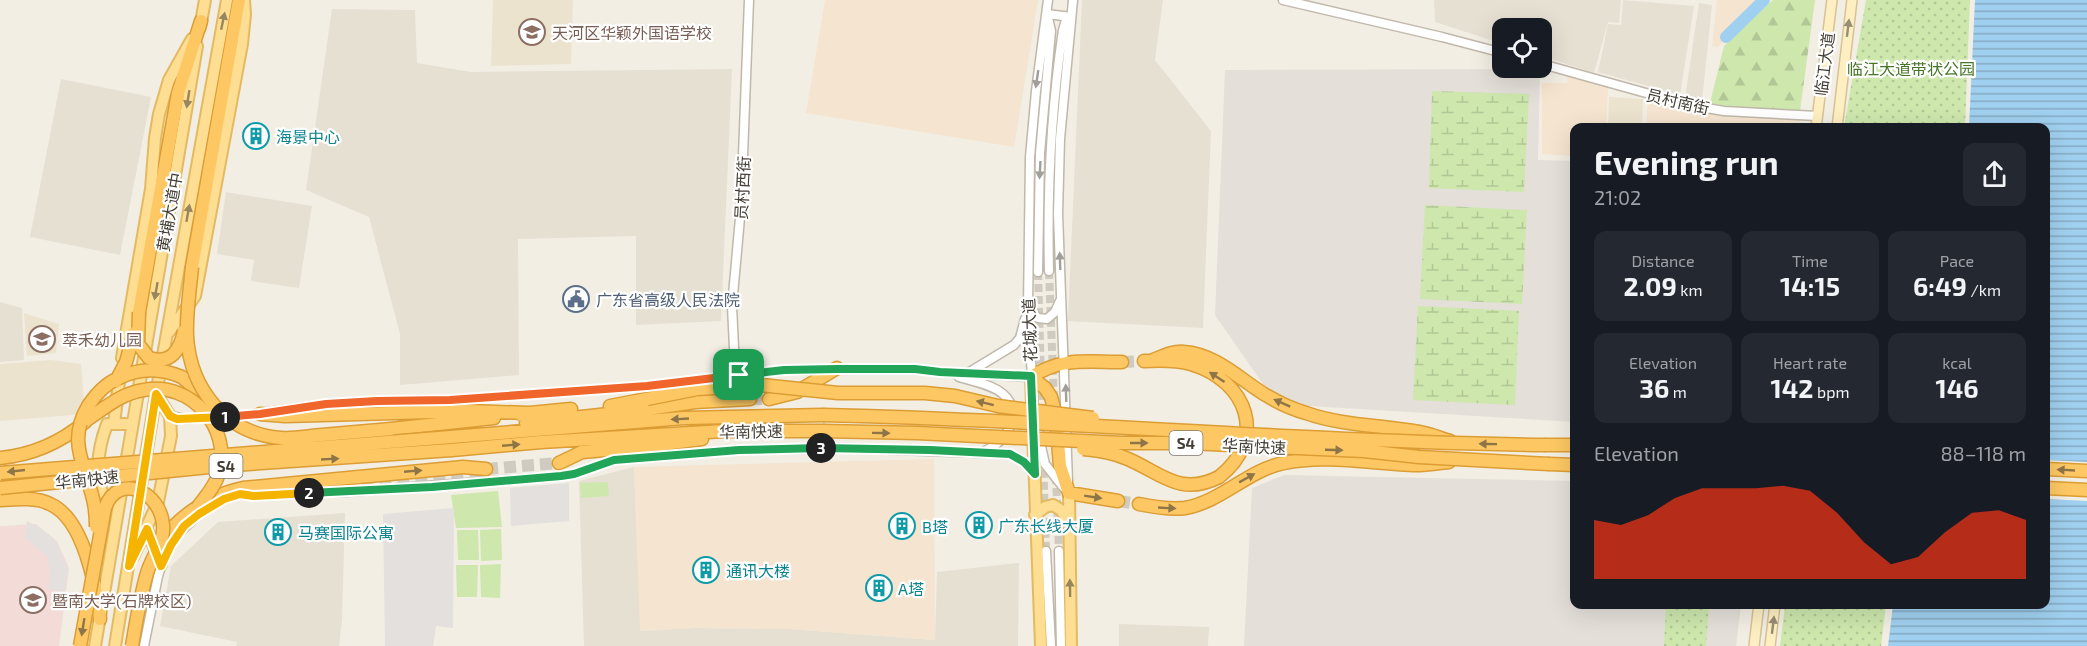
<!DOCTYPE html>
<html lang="en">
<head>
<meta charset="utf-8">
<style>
  body { margin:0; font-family:"Exo 2","Noto Sans SC",sans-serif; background:#242831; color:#f1f3f6; height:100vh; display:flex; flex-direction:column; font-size:22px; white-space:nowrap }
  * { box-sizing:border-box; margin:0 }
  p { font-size:20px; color:#9ea1a6 }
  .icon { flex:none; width:33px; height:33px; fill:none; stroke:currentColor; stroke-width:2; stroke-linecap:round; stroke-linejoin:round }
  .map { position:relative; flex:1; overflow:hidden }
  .details { position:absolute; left:1570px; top:123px; width:480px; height:486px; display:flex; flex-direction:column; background:#171b24; border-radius:12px; box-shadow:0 6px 24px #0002 }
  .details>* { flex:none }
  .tools { position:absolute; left:1492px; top:18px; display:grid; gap:12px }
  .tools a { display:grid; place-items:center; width:60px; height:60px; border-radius:12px; background:#171b24; box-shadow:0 6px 24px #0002; font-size:30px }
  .pin { position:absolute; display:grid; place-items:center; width:51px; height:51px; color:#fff; margin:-26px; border-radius:12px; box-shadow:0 3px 9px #0006 }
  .km { position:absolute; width:30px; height:30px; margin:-15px; border-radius:50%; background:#222; color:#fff; font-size:16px; line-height:30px; text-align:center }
  .round { display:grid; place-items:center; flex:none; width:63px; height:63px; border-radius:12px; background:#242831 }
  .headline { display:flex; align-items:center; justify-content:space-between; height:102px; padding:0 24px }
  h1 { font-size:33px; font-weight:700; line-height:45px }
  .stats { display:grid; grid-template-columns:repeat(3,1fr); gap:9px; height:102px; padding:6px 24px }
  .stats div { display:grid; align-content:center; border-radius:12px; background:#242831; text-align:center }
  .stats b { font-size:26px; font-weight:700 }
  .stats small { font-size:16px; font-weight:400 }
  .stats p { font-size:16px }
  .chart { height:168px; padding:12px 24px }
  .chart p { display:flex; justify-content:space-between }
  .chart svg { width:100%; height:108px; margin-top:6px; fill:#f93414; opacity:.7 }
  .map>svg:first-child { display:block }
  .residential { fill:#e6e0d2 }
  .commercial { fill:#f5e4cf }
  .industrial { fill:#e4dfd9 }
  .education { fill:#ebe3ce }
  .medical { fill:#f3dbd7 }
  .forest { fill:url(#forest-firs) }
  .wetland { fill:url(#wetland-marsh) }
  .park { fill:url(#park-dots) }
  .pitch { fill:#cde7ad }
  .parking { fill:#e3e0dd }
  .water { fill:url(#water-rules) }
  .pier { fill:#f2eee4 }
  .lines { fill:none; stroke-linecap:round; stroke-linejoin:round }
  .river { stroke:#a0d0ef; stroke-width:12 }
  .tertiary-tunnel { stroke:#cfcbc1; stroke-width:8; stroke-dasharray:8 4; stroke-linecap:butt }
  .motorway-tunnel { stroke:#cfcbc1; stroke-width:12; stroke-dasharray:12 6; stroke-linecap:butt }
  .tertiary-casing { stroke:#c0b8aa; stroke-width:11 }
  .secondary-casing { stroke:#d5c396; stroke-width:12 }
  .primary-casing { stroke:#e3ba62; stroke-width:14 }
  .motorway-casing { stroke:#dc9d34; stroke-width:15 }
  .tertiary { stroke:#fff; stroke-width:8 }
  .secondary { stroke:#feefc2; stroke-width:9 }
  .primary { stroke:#fede92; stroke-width:10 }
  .motorway { stroke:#fdc864; stroke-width:12 }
  .motorway-bridge-casing { stroke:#dc9d34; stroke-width:15; stroke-linecap:butt }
  .motorway-bridge { stroke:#fdc864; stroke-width:12 }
  .oneway { fill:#98865e }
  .oneway2 { fill:#988e74 }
  .oneway3 { fill:#a29e9a }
  .oneway4 { fill:#8e7547 }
  .split-1-casing { stroke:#fff; stroke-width:12 }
  .split-2-casing { stroke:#fff; stroke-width:12 }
  .split-3-casing { stroke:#fff; stroke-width:12 }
  .split-4-casing { stroke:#fff; stroke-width:12 }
  .split-1 { stroke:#f0652b; stroke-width:8 }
  .split-2 { stroke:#f5b400; stroke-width:8 }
  .split-3 { stroke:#22a559; stroke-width:8 }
  .split-4 { stroke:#22a559; stroke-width:8 }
  .labels { text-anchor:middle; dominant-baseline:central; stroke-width:4.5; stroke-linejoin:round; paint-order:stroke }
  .shield { fill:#fff; stroke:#7c7871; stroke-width:1.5 }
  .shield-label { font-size:15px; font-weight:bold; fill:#443e34 }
  .education-label { font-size:16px; fill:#785e54; stroke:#fff; text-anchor:start }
  .street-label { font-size:16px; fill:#443e34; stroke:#fff }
  .park-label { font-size:16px; fill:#467528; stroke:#fff }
  .culture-label { font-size:16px; fill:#0d838f; stroke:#fff; text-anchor:start }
  .service-label { font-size:16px; fill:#4e5e75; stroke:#fff; text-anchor:start }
</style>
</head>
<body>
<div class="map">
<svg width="2087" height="646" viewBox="0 0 2087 646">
  <defs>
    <pattern id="forest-firs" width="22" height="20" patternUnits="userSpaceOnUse" patternTransform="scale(1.5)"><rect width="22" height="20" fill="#cde7ad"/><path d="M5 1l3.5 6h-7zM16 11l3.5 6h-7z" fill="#b1c795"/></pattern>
    <pattern id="wetland-marsh" width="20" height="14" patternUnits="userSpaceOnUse" patternTransform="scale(1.5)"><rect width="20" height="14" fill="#cde7ad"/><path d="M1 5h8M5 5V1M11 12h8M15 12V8" fill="none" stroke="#b1c795"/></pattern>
    <pattern id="park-dots" width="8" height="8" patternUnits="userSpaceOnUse" patternTransform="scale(1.5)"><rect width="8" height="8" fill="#cde7ad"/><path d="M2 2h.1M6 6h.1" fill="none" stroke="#b1c795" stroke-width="1.8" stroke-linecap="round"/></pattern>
    <pattern id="water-rules" width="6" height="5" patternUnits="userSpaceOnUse" patternTransform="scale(1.5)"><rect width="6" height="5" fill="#a0d0ef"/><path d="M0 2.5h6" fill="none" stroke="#84aac2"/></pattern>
  </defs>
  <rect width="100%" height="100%" fill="#f2eee4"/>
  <path class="residential" d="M1082,0h81l-8,60 56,71 -8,197 -135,-7z
    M1434,0h187l-2,23 -11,-1 -14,51 -52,-17v-28h-39v16l-68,-22z
    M1623,0l71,6 -14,89 -82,-23 10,-48 13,1z
    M1699,3l13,2 -10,96 -17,-3z
    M332,9l83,1 2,53 53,9 262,-3 -11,252 -85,4v-89l-118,3 1,136 -119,10v-51l-31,-117 -63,-27z
    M61,79l90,18 -31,158 -90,-18z
    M226,192l86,14 -13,82 -48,-7 3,-21 -37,-6z
    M0,302l22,6 2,52 -24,2z
    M634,467l7,164 52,-3 96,1 146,11 2,-68 82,-9 -1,83h-434l-5,-165z
    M345,513l-3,107 -3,26h-103l1,-4 -77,-16 11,-60 47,-44z
    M1119,624l90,3 -1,19h-89z"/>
  <path class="commercial" d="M825,0h213l-24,147 -208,-34z
    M1717,0h40l-39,47 -6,-1z
    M1568,76l40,11 -2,40 -31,1v28l-33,-2v-71h25z
    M1648,100l52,12 101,7 -1,8 -154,1z
    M934,459l1,181 -146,-11 -96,-1 -53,3 -6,-164z"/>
  <path class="industrial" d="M1540,69l-2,91 37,1v261l-266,-16 -17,-5 -27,-14 -50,-72 10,-245z
    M1284,475l291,6v123l166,1 -5,41h-492l8,-158z"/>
  <path class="education" d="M493,0h80l-2,64 -80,2z
    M1609,97l34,2 -1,28h-34z
    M24,313l35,11 -3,29 -29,3z
    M51,360l30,4 4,50 -85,7v-57z"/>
  <path class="medical" d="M36,524l21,17 12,27 -10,78h-59v-120z"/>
  <path class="forest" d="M1773,0h42l-15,111 -55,-2 -35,-6 14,-57z"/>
  <path class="wetland" d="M1432,91l97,3 -5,98 -95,-4z
    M1425,205l102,5 -5,94 -102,-5z
    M1418,306l101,5 -4,94 -102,-5z"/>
  <path class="park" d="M1866,0h104l-5,127h-121z
    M1666,605h43l-3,41h-42z
    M1785,605h101l-5,41h-101z"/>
  <path class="pitch" d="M608,482l1,14 -28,2 -1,-15z
    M498,491l4,36 -46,1 -5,-33z
    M501,529l1,31 -21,1 -1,-31z
    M457,530h21l1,30h-21z
    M501,564l-1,34 -19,-1 -1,-32z
    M456,565h22l-1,32h-20z"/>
  <path class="parking" d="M569,483v38l-58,5 -1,-38z
    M454,508l-1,120 -17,-2 -3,20h-48l-2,-132z
    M27,521l13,7 16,13 12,27 -3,24 -16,-2 1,-22 -3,-12 -22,-18z"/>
  <path class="water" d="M1975,0h112v646h-199l5,-41 153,-1v-476l-77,-1z"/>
  <path class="pier" d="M2046,460l41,2v39l-41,-2z"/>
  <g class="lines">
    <path class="river" d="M1726,37l38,-37"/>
    <path class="tertiary-tunnel" d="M1049,271l5,130
      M1038,272l4,143
      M1043,458l3,93
      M1056,476l3,75"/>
    <path class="motorway-tunnel" d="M1122,362l22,-1
      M750,399h19
      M326,490l39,-6 104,-9 17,-6 73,-6
      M1118,501l21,3"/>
    <defs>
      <path id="tertiary" d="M1283,0l159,37 61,16
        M1542,64l147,41 35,6 93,5
        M1049,271c-2,-81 2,-161 14,-241l3,-10 5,-2
        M1038,272l2,-119 11,-122 -4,-17 24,3
        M1028,308l10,10 9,1 8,-7 5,-11
        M968,373l46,-28 6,-7 5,-19
        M739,375l-5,-27 -2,-42 9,-99 8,-207
        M959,377c14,4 34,8 44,17 22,19 3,48 -18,57
        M1032,379l-4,-72 2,-150 6,-66 12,-91
        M170,416l16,3 55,-3 85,-12 51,-3 73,-1 197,-14 138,-16 130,-1 25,3 91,5
        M1037,418l3,24 5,22 19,24
        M1068,481l-10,-267 2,-75 13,-139
        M1046,551l5,95
        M1059,551l2,95
        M144,646l14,-70 5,-16 14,-25 22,-21 25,-15 16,-5 13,2 66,-5 27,1 215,-16 13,-2 40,-14 125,-10 104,-2 167,6 14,8 11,12"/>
      <path id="secondary" d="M1816,128l16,-128
        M1837,128l15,-128
        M1754,646l5,-42
        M1770,646l5,-42"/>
      <path id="primary" d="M200,28l5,-28
        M169,332l26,-36 47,-252 3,-30 -1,-14
        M122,358l29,-169 4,-51 4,-24 10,-34 23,-41
        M1031,377l10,269
        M114,424l6,-50
        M1069,493l2,153
        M107,510c-11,-32 -12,-54 0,-86h25
        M1035,515l10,-8 8,-2 8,5 6,10
        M147,529l14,36
        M133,557l25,-55 13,-66 -1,-20 -14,-22
        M95,646l102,-600
        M115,646l41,-252 71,-394"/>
      <path id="motorway" d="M192,267l47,-267
        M139,312l39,-219 23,-72
        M1153,360c10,-4 20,-9 31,-8 31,2 56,27 80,42 13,8 28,15 42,19 37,13 75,12 113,19 11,2 21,6 31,9
        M1144,361c16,-1 32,-1 47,3 57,17 77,75 28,113
        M182,377l24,21
        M769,399l28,-7 40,-24
        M610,406l37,-7
        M260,414l25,2 182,-5 61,2
        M520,414l51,-5
        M526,423l101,-11 68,-10 55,-3
        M391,429l103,-11
        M451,437l233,-19 139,-3
        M1546,445h29
        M452,450l89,-8 183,-11h99
        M0,458c32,-3 61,-16 85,-36
        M559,463l23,-11 58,-5 62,-8
        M1549,464l26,1
        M2046,469l41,2
        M2046,488l41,2
        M0,500c16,-1 36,-3 50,4 34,15 46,82 50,115
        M1118,501l-49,-8 -9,-27 -4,-50 -5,-19 -6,-9 -14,-11c31,-20 55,-15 91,-15
        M1139,504c15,3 31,6 46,4 36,-6 63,-38 99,-45 42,-9 90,1 133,2 10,0 21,-2 32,-3
        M162,539c21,-25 48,-44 81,-51l220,-21 23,2"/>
    </defs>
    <use href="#tertiary" class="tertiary-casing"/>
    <use href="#secondary" class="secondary-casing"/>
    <use href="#primary" class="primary-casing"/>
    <use href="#motorway" class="motorway-casing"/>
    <use href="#tertiary" class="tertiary"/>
    <use href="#secondary" class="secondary"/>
    <use href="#primary" class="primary"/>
    <use href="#motorway" class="motorway"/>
    <defs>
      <path id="motorway-bridge" d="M192,267c-2,22 -6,46 -5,69 3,53 39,98 94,102 13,1 27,-2 41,-3 23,-2 46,-4 69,-6
        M139,312l-1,32 11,14c22,7 31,-8 35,-27
        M116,381l10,-19 8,-29
        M647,399l50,-10 64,-4 77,8h87l30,3 43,10 95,12
        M823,415c241,5 482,27 723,30
        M88,419c18,-12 34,-26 56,-29 47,-9 88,38 75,83 -4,14 -14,24 -22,35
        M823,431l94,2 205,10h65l177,8 55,6 130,7
        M1083,449c15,1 31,4 45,10 33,14 52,38 91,18
        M0,473l451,-36
        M0,488l219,-22 233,-16
        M96,527c0,-11 -1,-22 -4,-32 -9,-34 -24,-55 -4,-89 8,-12 18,-23 31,-28 20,-10 42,-10 63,-1
        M80,646l25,-138c13,-37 56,-16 58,17 2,17 -11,31 -16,48 -7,24 -11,49 -15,73"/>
    </defs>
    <use href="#motorway-bridge" class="motorway-bridge-casing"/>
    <use href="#motorway-bridge" class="motorway-bridge"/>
  </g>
  <defs><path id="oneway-solid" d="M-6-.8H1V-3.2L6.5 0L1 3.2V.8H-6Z" transform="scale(1.5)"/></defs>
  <g class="oneway">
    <use href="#oneway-solid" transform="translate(223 21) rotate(-78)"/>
    <use href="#oneway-solid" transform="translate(188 99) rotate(99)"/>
    <use href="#oneway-solid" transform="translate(188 213) rotate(-80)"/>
    <use href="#oneway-solid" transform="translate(156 291) rotate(100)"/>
    <use href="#oneway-solid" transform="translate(1070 588) rotate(-91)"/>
  </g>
  <g class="oneway2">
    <use href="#oneway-solid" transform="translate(1848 28) rotate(-83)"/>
    <use href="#oneway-solid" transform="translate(1773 625) rotate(-83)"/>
  </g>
  <g class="oneway3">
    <use href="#oneway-solid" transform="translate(1037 79) rotate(98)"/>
    <use href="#oneway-solid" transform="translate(1040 170) rotate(93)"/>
    <use href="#oneway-solid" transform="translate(1060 261) rotate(-92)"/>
    <use href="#oneway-solid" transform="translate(1066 393) rotate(-92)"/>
  </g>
  <g class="oneway4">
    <use href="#oneway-solid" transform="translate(1217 377) rotate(-147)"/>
    <use href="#oneway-solid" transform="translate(985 403) rotate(-166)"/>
    <use href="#oneway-solid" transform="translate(1282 403) rotate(-156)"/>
    <use href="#oneway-solid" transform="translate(680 419) rotate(177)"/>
    <use href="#oneway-solid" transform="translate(881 433) rotate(1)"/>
    <use href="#oneway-solid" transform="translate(1139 443)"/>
    <use href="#oneway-solid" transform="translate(1488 444) rotate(-179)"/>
    <use href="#oneway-solid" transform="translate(511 445) rotate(-5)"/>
    <use href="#oneway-solid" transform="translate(1334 450) rotate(2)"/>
    <use href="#oneway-solid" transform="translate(330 459) rotate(-3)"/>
    <use href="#oneway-solid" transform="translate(2066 470) rotate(-177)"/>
    <use href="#oneway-solid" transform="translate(16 471) rotate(174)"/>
    <use href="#oneway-solid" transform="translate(413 471) rotate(-5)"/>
    <use href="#oneway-solid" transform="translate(1247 478) rotate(-29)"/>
    <use href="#oneway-solid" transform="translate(1093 497) rotate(9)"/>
    <use href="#oneway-solid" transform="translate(1167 508) rotate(3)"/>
    <use href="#oneway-solid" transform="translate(83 627) rotate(99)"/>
  </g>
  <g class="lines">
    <defs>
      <path id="split-1" d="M225,417l35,-3 66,-10 51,-3 73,-1 197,-14 92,-11"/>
      <path id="split-2" d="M225,417l-48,2 -7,-3 -14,-22 -27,172 18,-37 14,37 10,-21 13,-19 15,-12 25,-15 16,-5 13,2 56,-3"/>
      <path id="split-3" d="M309,493l123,-6 129,-11 13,-2 40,-14 125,-10 82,-2"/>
      <path id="split-4" d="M739,375l45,-5 53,-1h78l25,3 91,4 4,98 -11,-12 -14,-8 -80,-4 -109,-2"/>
    </defs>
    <use href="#split-1" class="split-1-casing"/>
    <use href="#split-2" class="split-2-casing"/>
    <use href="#split-3" class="split-3-casing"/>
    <use href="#split-4" class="split-4-casing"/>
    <use href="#split-1" class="split-1"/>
    <use href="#split-2" class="split-2"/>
    <use href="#split-3" class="split-3"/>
    <use href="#split-4" class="split-4"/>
  </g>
  <defs>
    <symbol id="school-ring" viewBox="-11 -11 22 22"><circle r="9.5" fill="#fff" stroke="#8d6e63" stroke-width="1.5"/><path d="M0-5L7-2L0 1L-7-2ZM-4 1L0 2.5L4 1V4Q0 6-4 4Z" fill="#8d6e63"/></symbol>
    <symbol id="building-ring" viewBox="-11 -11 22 22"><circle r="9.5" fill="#fff" stroke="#0f9aa8" stroke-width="1.5"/><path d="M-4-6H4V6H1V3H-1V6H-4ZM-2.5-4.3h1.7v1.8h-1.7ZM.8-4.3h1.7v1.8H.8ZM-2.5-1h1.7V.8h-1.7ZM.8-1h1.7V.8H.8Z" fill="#0f9aa8"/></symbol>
    <symbol id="civic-ring" viewBox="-11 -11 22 22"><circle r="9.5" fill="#fff" stroke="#5c6f8a" stroke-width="1.5"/><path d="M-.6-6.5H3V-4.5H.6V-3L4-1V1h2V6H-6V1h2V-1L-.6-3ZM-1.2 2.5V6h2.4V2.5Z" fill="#5c6f8a"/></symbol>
    <symbol id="university-ring" viewBox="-11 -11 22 22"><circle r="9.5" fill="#fff" stroke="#8d6e63" stroke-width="1.5"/><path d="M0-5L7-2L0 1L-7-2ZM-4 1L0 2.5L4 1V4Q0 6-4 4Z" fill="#8d6e63"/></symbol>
  </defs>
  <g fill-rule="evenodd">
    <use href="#school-ring" x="517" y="17" width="30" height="30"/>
    <use href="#building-ring" x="241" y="121" width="30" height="30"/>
    <use href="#civic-ring" x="561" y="284" width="30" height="30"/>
    <use href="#school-ring" x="27" y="324" width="30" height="30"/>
    <use href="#building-ring" x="964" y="510" width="30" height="30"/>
    <use href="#building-ring" x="887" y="511" width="30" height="30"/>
    <use href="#building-ring" x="263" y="517" width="30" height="30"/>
    <use href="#building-ring" x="691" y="555" width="30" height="30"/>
    <use href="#building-ring" x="864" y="573" width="30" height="30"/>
    <use href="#university-ring" x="18" y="585" width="30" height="30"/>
  </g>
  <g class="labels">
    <g class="shield">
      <rect x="1169.5" y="431" width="33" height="24" rx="4.5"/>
      <rect x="209.5" y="454" width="33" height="24" rx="4.5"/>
    </g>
    <g class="shield-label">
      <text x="1186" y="443">S4</text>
      <text x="226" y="466">S4</text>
    </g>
    <g class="education-label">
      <text x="552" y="32">天河区华颖外国语学校</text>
      <text x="62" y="339">萃禾幼儿园</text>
      <text x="52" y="600">暨南大学(石牌校区)</text>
    </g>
    <g class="street-label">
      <text transform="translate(1824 64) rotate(-83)">临江大道</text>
      <text transform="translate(1678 101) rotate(13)">员村南街</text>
      <text transform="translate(742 188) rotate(-87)">员村西街</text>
      <text transform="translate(169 212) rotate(-80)">黄埔大道中</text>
      <text transform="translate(1029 330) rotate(-92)">花城大道</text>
      <text transform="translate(751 431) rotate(-1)">华南快速</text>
      <text transform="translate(1254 446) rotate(3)">华南快速</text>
      <text transform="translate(87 479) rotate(-6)">华南快速</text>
    </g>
    <g class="park-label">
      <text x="1911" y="68">临江大道带状公园</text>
    </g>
    <g class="culture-label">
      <text x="276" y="136">海景中心</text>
      <text x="998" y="525">广东长线大厦</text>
      <text x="922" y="526">B塔</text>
      <text x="298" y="532">马赛国际公寓</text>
      <text x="726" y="570">通讯大楼</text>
      <text x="898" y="588">A塔</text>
    </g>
    <g class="service-label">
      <text x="596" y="299">广东省高级人民法院</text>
    </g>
  </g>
</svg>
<div class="tools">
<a><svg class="icon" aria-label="locate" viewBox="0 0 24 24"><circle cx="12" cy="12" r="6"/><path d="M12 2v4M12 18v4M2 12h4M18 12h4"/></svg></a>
</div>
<div class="pin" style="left:739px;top:375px;background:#1e9e55"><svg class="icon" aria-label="arrive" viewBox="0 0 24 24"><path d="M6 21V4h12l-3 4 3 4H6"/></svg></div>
<b class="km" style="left:225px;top:417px">1</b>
<b class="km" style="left:309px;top:493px">2</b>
<b class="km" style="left:821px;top:448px">3</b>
<section class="details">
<div class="headline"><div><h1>Evening run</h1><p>21:02</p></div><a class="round"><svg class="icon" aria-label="share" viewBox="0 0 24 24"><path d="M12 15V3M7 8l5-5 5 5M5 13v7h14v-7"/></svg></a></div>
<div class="stats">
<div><p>Distance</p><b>2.09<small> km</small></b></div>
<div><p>Time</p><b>14:15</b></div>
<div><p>Pace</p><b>6:49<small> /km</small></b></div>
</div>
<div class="stats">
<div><p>Elevation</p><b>36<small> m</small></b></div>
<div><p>Heart rate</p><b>142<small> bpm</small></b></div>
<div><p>kcal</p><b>146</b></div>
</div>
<div class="chart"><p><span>Elevation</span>88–118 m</p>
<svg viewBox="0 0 160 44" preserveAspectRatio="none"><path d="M0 44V20L10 22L20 18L30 11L40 7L50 7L60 7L70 6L80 8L90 17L100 29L110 38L120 35L130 25L140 17L150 16L160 20V44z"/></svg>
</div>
</section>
</div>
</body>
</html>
